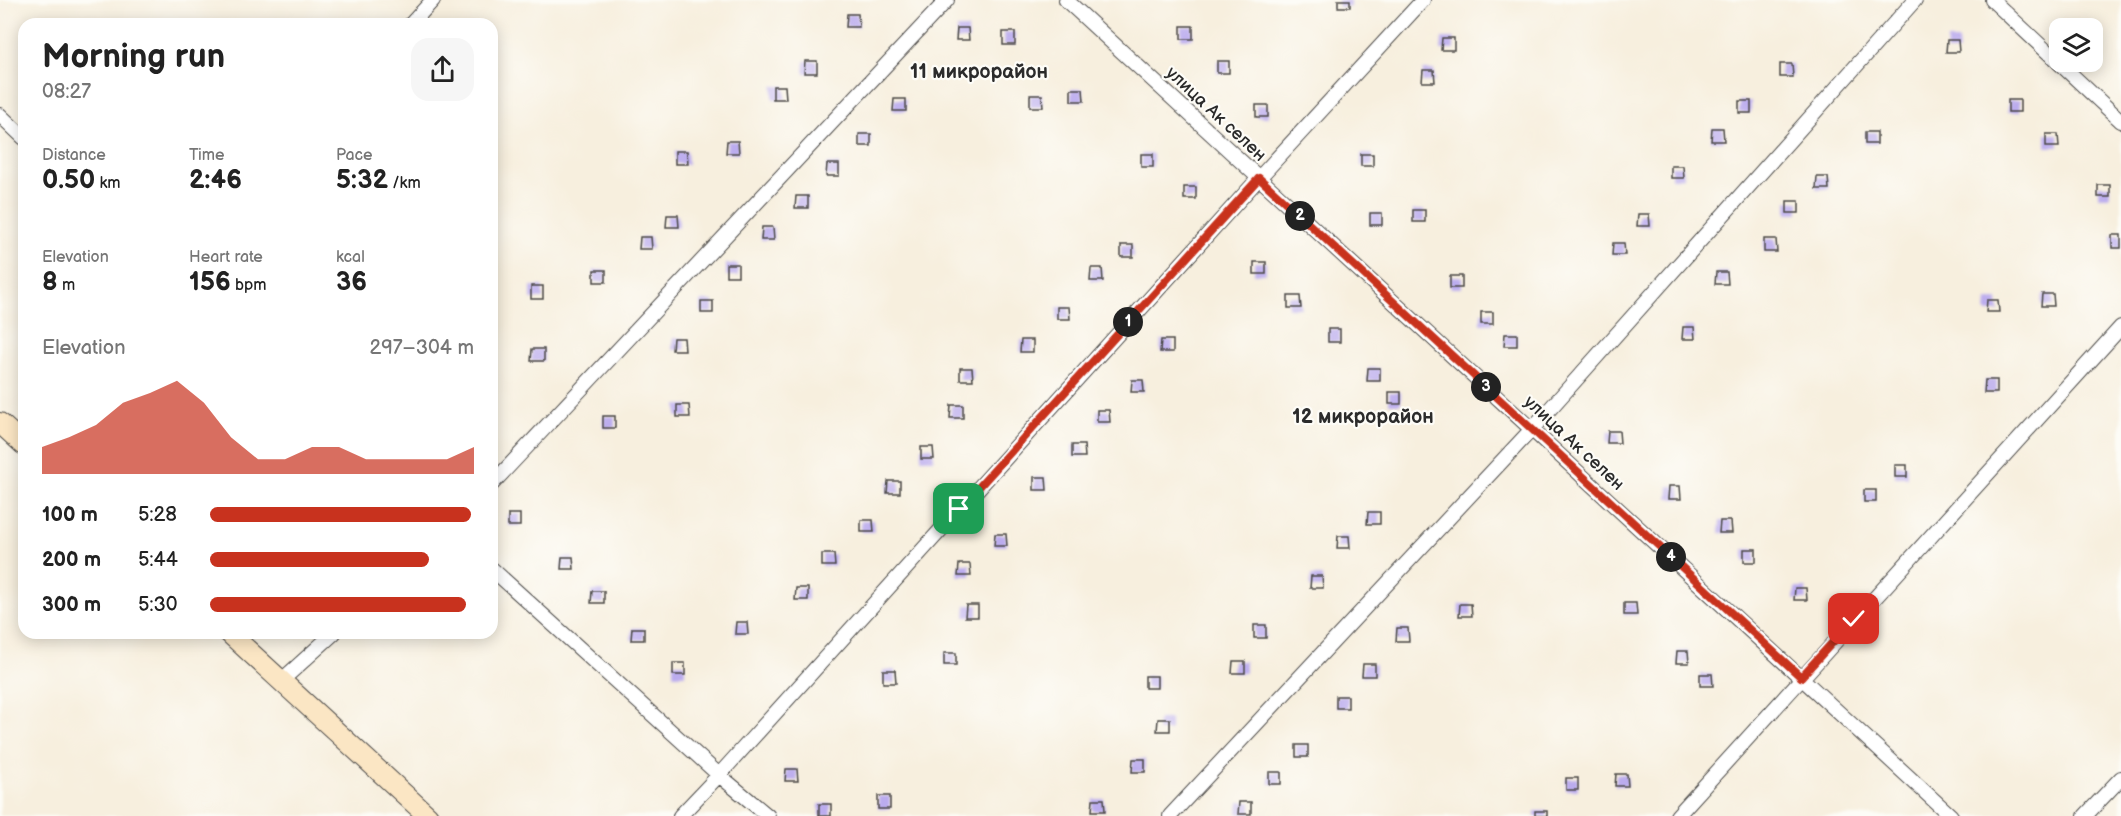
<!DOCTYPE html>
<html lang="en">
<head>
<meta charset="utf-8">
<style>
  body { margin:0; font-family:"Balsamiq Sans",sans-serif; background:#f6f6f6; color:#222; height:100vh; display:flex; flex-direction:column; font-size:22px; white-space:nowrap }
  * { box-sizing:border-box; margin:0 }
  p { font-size:20px; color:#767676 }
  .icon { flex:none; width:33px; height:33px; fill:none; stroke:currentColor; stroke-width:2; stroke-linecap:round; stroke-linejoin:round }
  .map { position:relative; flex:1; overflow:hidden }
  .side { position:absolute; left:18px; top:18px; width:480px; height:621px; display:flex; flex-direction:column; background:#fff; border-radius:18px; box-shadow:0 3px 15px #0003 }
  .side>* { flex:none }
  .tools { position:absolute; left:2049px; top:18px; display:grid; gap:12px }
  .tools a { display:grid; place-items:center; width:54px; height:54px; border-radius:12px; background:#fff; box-shadow:0 3px 15px #0003; font-size:30px }
  .pin { position:absolute; display:grid; place-items:center; width:51px; height:51px; color:#fff; margin:-26px; border-radius:12px; box-shadow:0 3px 9px #0006 }
  .km { position:absolute; width:30px; height:30px; margin:-15px; border-radius:50%; background:#222; color:#fff; font-size:16px; line-height:30px; text-align:center }
  .round { display:grid; place-items:center; flex:none; width:63px; height:63px; border-radius:18px; background:#f6f6f6 }
  .head { display:flex; align-items:center; justify-content:space-between; height:102px; padding:0 24px }
  h1 { font-size:33px; font-weight:700; line-height:45px }
  .metrics { display:grid; grid-template-columns:repeat(3,1fr); gap:9px; height:102px; padding:6px 24px }
  .metrics div { display:grid; align-content:center }
  .metrics b { font-size:26px; font-weight:700 }
  .metrics small { font-size:16px; font-weight:400 }
  .metrics p { font-size:16px }
  .chart { height:168px; padding:12px 24px }
  .chart p { display:flex; justify-content:space-between }
  .chart svg { width:100%; height:108px; margin-top:6px; fill:#c8321e; opacity:.7 }
  ul { padding:0 24px; list-style:none; font-size:20px }
  li { display:grid; grid-template-columns:96px 72px 1fr; align-items:center; height:45px }
  li i { height:15px; border-radius:8px; background:#c8321e }
  .map>svg:first-child { display:block }
  .building { fill:#bbacee }
  .lines { fill:none; stroke-linecap:round; stroke-linejoin:round }
  .street-casing { stroke:#4a4846; stroke-width:16 }
  .secondary-casing { stroke:#4a4846; stroke-width:22 }
  .street { stroke:#fff; stroke-width:14 }
  .secondary { stroke:#fbe6c4; stroke-width:20 }
  .route-casing { stroke:#fff; stroke-width:12 }
  .route { stroke:#c8321e; stroke-width:8 }
  .labels { text-anchor:middle; dominant-baseline:central; stroke-width:4.5; stroke-linejoin:round; paint-order:stroke }
  .street-label { font-size:18px; fill:#2b2b2b; stroke:#fdfcf7 }
  .neighbourhood-label { font-size:20px; font-weight:bold; fill:#2b2b2b; stroke:#fdfcf7 }
</style>
</head>
<body>
<div class="map">
<svg width="2121" height="816" viewBox="0 0 2121 816">
  <rect width="100%" height="100%" fill="#fdfcf7"/>
  <filter id="ink" filterUnits="userSpaceOnUse"><feTurbulence type="fractalNoise" baseFrequency=".0167" numOctaves="2"/><feDisplacementMap in="SourceGraphic" scale="12" xChannelSelector="R" yChannelSelector="G"/><feConvolveMatrix kernelMatrix="1 2 1 2 8 2 1 2 1" color-interpolation-filters="sRGB"/></filter>
  <filter id="wash" filterUnits="userSpaceOnUse"><feTurbulence type="fractalNoise" baseFrequency=".008" numOctaves="4" result="noise"/><feDisplacementMap in="SourceGraphic" scale="24" xChannelSelector="R" yChannelSelector="G"/><feGaussianBlur stdDeviation="1.35" result="paint"/><feColorMatrix in="noise" values="0 0 0 0 0 0 0 0 0 0 0 0 0 0 0 0 0 1.4 0 .05"/><feComposite in="paint" operator="in"/></filter>
  <g filter="url(#wash)">
    <rect width="100%" height="100%" fill="#f7efde"/>
    <g id="blocks">
      <path class="building" d="M1338,0h12v7h-12z
        M847,14h11l1,13h-13z
        M1181,26h12v13h-12z
        M957,28h11l1,12h-13z
        M1003,32h12v13h-12z
        M1442,38h12v12h-13z
        M1947,40h11l1,12h-13z
        M805,61h12v12h-13z
        M1217,61h12v12h-12z
        M1780,64h12l1,13h-13z
        M1423,70h11l1,12h-13z
        M773,86h12l1,13h-13z
        M1071,89h12l1,12h-13z
        M1030,95h12l1,12h-13z
        M894,99h12v12h-13z
        M2008,100h12v12h-12z
        M1739,101h12v12h-12z
        M1256,105h12v12h-12z
        M1712,128h11l1,13h-13z
        M1865,132h12v12h-12z
        M859,134h12v12h-12z
        M2046,134h12l1,13h-13z
        M727,141h11l1,12h-13z
        M675,151h12l1,13h-13z
        M1141,154h12v13h-12z
        M1361,154h12v12h-12z
        M827,164h12v12h-13z
        M1671,166h12l1,12h-13z
        M1817,177h11l1,12h-13z
        M2098,185h12v12h-12z
        M1184,187h12v12h-12z
        M796,196h12v12h-13z
        M1787,201h12v12h-12z
        M1413,210h12v12h-12z
        M1370,213h12v12h-12z
        M1638,214h11l1,12h-13z
        M667,215h11l1,12h-13z
        M762,227h11l1,13h-13z
        M2112,235h9v13h-9z
        M640,237h11l1,12h-13z
        M1764,239h12l1,13h-13z
        M1613,243h11l1,12h-13z
        M1121,245h12v12h-12z
        M1254,262h12v12h-12z
        M726,264h12v12h-12z
        M1091,268h11l1,13h-13z
        M594,270h12v12h-12z
        M1716,272h11l1,12h-13z
        M1450,276h12v12h-12z
        M531,286h12v13h-12z
        M2042,294h11l1,12h-13z
        M1288,296h12l1,12h-13z
        M1987,300h11l1,12h-13z
        M701,301h12v12h-12z
        M1057,307h12l1,12h-13z
        M1481,312h12v12h-12z
        M1683,327h11l1,12h-13z
        M1328,329h12v13h-12z
        M1505,334h12v12h-13z
        M673,338h11l1,12h-13z
        M1021,340h12v12h-13z
        M1161,340h12v12h-13z
        M532,349h12v12h-13z
        M960,368h12l1,12h-13z
        M1368,368h12v13h-13z
        M1132,380h11l1,12h-13z
        M1985,380h12v13h-13z
        M1389,392h12v12h-12z
        M677,405h12l1,12h-13z
        M951,405h12v13h-13z
        M1097,410h12l1,12h-13z
        M603,416h12v12h-12z
        M1608,431h11l1,12h-13z
        M1072,445h12l1,12h-13z
        M921,447h12l1,12h-13z
        M1895,465h12v12h-12z
        M1034,477h12l1,13h-13z
        M888,481h12v12h-13z
        M1669,486h11l1,13h-13z
        M1864,490h12v12h-12z
        M1368,512h12v12h-13z
        M508,514h12v12h-12z
        M861,520h12l1,12h-13z
        M1720,521h11l1,12h-13z
        M995,534h11l1,12h-13z
        M1338,536h11l1,12h-13z
        M1744,549h12v13h-12z
        M822,554h12l1,12h-13z
        M562,557h11l1,12h-13z
        M959,564h11l1,12h-13z
        M1311,576h11l1,12h-13z
        M796,588h12v12h-13z
        M1795,588h11l1,12h-13z
        M592,591h12v12h-13z
        M1624,603h12l1,12h-13z
        M1460,604h11l1,12h-13z
        M966,605h12v12h-13z
        M736,622h11l1,12h-13z
        M1254,625h12v13h-12z
        M632,628h12v12h-13z
        M1397,628h11l1,13h-13z
        M1677,651h11l1,12h-13z
        M944,653h12v12h-12z
        M1233,661h12v12h-13z
        M673,663h12v12h-12z
        M1363,664h12v12h-13z
        M883,670h12l1,13h-13z
        M1700,674h12l1,12h-13z
        M1145,676h12v12h-12z
        M1336,696h12v12h-12z
        M1158,719h12v12h-13z
        M1296,745h12v12h-12z
        M1133,759h12v13h-13z
        M786,769h11l1,12h-13z
        M1269,772h12v12h-12z
        M1616,774h11l1,12h-13z
        M1566,778h12v12h-12z
        M878,796h12v13h-12z
        M1093,799h11l1,12h-13z
        M1239,802h12v12h-13z
        M819,804h12v12h-12z
        M1535,811h12v5h-12z"/>
    </g>
  </g>
  <g filter="url(#ink)">
    <use href="#blocks" fill-opacity="0" stroke="#4a4846" stroke-width="1.5"/>
    <g class="lines">
      <defs>
        <path id="street" d="M1066,0l885,816
          M1992,0l129,121
          M411,24l22,-24
          M0,115l24,23
          M492,484l455,-484
          M492,569l227,206 49,41
          M281,681l53,-48
          M680,816l39,-41 540,-597 164,-178
          M1170,816l362,-387 383,-429
          M1677,816l444,-489
          M2085,816l36,-38"/>
        <path id="secondary" d="M0,423l24,22
          M229,633l199,183"/>
      </defs>
      <use href="#street" class="street-casing"/>
      <use href="#secondary" class="secondary-casing"/>
      <use href="#street" class="street"/>
      <use href="#secondary" class="secondary"/>
    </g>
  </g>
  <g class="lines" filter="url(#ink)">
    <defs>
      <path id="route" d="M959,509l300,-331 542,499 53,-58"/>
    </defs>
    <use href="#route" class="route-casing"/>
    <use href="#route" class="route"/>
  </g>
  <g class="labels">
    <g class="street-label">
      <text transform="translate(1216 114) rotate(43)">улица Ак селен</text>
      <text transform="translate(1574 443) rotate(43)">улица Ак селен</text>
    </g>
    <g class="neighbourhood-label">
      <text x="979" y="72">11 микрорайон</text>
      <text x="1363" y="417">12 микрорайон</text>
    </g>
  </g>
</svg>
<div class="tools">
<a><svg class="icon" aria-label="layers" viewBox="0 0 24 24"><path d="M12 4l9 5-9 5-9-5zM3 14l9 5 9-5"/></svg></a>
</div>
<div class="pin" style="left:959px;top:509px;background:#1e9e55"><svg class="icon" aria-label="arrive" viewBox="0 0 24 24"><path d="M6 21V4h12l-3 4 3 4H6"/></svg></div>
<div class="pin" style="left:1854px;top:619px;background:#d93025"><svg class="icon" aria-label="check" viewBox="0 0 24 24"><path d="M5 12l5 5 9-10"/></svg></div>
<b class="km" style="left:1128px;top:322px">1</b>
<b class="km" style="left:1300px;top:216px">2</b>
<b class="km" style="left:1486px;top:387px">3</b>
<b class="km" style="left:1671px;top:557px">4</b>
<section class="side">
<div class="head"><div><h1>Morning run</h1><p>08:27</p></div><a class="round"><svg class="icon" aria-label="share" viewBox="0 0 24 24"><path d="M12 15V3M7 8l5-5 5 5M5 13v7h14v-7"/></svg></a></div>
<div class="metrics">
<div><p>Distance</p><b>0.50<small> km</small></b></div>
<div><p>Time</p><b>2:46</b></div>
<div><p>Pace</p><b>5:32<small> /km</small></b></div>
</div>
<div class="metrics">
<div><p>Elevation</p><b>8<small> m</small></b></div>
<div><p>Heart rate</p><b>156<small> bpm</small></b></div>
<div><p>kcal</p><b>36</b></div>
</div>
<div class="chart"><p><span>Elevation</span>297–304 m</p>
<svg viewBox="0 0 160 44" preserveAspectRatio="none"><path d="M0 44V33L10 29L20 24L30 15L40 11L50 6L60 15L70 29L80 38L90 38L100 33L110 33L120 38L130 38L140 38L150 38L160 33V44z"/></svg>
</div>
<ul>
<li><b>100 m</b>5:28<i style="width:99%"></i></li>
<li><b>200 m</b>5:44<i style="width:83%"></i></li>
<li><b>300 m</b>5:30<i style="width:97%"></i></li>
</ul>
</section>
</div>
</body>
</html>
